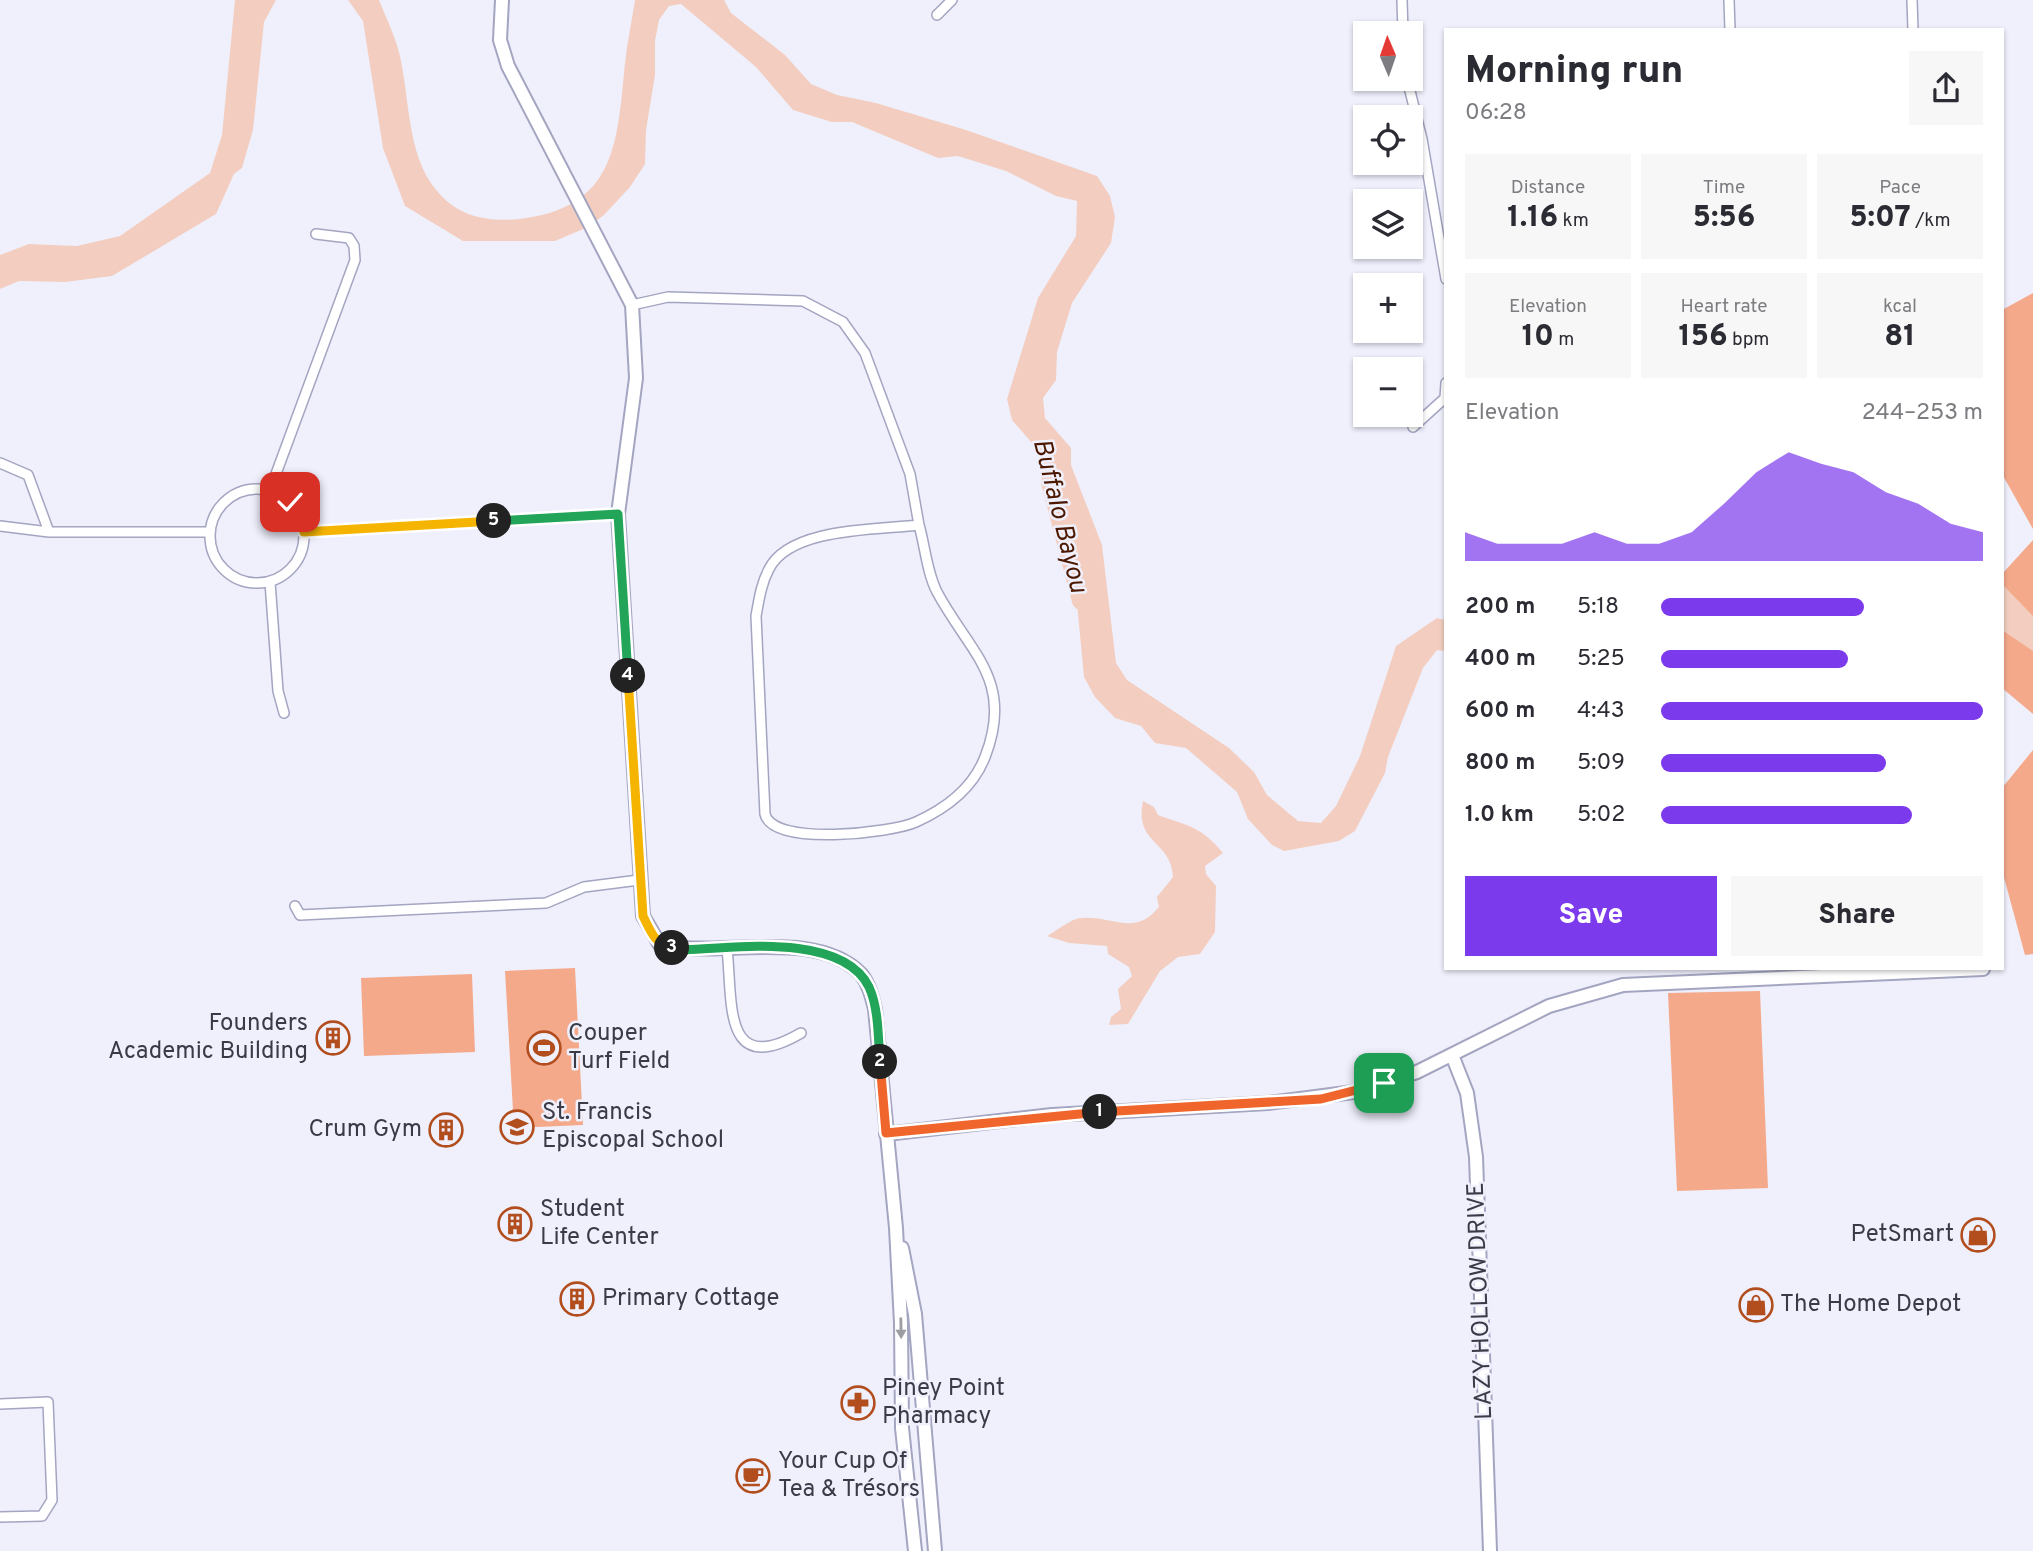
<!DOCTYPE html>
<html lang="en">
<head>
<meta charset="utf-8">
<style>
  body { margin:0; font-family:Overpass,sans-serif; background:#f7f7f7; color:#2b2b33; height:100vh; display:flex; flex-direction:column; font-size:26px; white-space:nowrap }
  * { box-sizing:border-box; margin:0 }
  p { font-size:23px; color:#7c7c81 }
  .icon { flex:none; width:38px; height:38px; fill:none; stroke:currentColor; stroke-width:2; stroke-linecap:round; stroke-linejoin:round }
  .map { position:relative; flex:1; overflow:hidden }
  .side { position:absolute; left:1444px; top:28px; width:560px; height:942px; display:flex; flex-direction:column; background:#fff; border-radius:0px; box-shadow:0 2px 5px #0004 }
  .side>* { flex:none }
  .needle { width:46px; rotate:358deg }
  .fabs { position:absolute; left:1353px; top:21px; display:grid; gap:14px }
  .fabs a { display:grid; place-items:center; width:70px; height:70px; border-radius:0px; background:#fff; box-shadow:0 2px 5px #0004; font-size:35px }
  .pin { position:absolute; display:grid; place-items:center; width:60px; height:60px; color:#fff; margin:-30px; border-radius:14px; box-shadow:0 4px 10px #0006 }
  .km { position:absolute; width:35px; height:35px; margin:-18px; border-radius:50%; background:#222; color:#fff; font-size:19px; line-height:35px; text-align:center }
  .round { display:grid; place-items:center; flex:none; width:74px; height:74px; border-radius:0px; background:#f7f7f7 }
  .overview { display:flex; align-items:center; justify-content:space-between; height:119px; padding:0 21px }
  h1 { font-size:38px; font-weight:800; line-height:52px }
  .stats { display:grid; grid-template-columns:repeat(3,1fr); gap:10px; height:119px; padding:7px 21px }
  .stats div { display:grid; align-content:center; border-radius:0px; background:#f7f7f7; text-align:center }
  .stats b { font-size:30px; font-weight:800 }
  .stats small { font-size:19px; font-weight:400 }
  .stats p { font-size:19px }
  .chart { height:196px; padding:14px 21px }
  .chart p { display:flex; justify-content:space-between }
  .chart svg { width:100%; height:126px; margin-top:7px; fill:#7c3aed; opacity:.7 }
  .primary-button { display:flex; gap:14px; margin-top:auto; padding:14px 21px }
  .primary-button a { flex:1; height:80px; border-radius:0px; background:#7c3aed; color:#fff; font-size:28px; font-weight:800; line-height:80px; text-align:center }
  .primary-button a+a { background:#f7f7f7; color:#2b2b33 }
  ul { padding:0 21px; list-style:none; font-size:23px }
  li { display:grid; grid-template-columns:112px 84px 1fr; align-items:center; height:52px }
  li i { height:18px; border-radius:9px; background:#7c3aed }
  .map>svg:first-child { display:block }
  .green { fill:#f4a98b }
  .water { fill:#f3cec0 }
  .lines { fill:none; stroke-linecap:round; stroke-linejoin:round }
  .river { stroke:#f3cec0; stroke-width:18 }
  .street-casing { stroke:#a3a5c1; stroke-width:12 }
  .secondary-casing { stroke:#a3a5c1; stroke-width:16 }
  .street { stroke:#fff; stroke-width:9 }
  .secondary { stroke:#fff; stroke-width:12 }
  .oneway { fill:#9c9da3 }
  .split-1-casing { stroke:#fff; stroke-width:14 }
  .split-2-casing { stroke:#fff; stroke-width:14 }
  .split-3-casing { stroke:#fff; stroke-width:14 }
  .split-4-casing { stroke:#fff; stroke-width:14 }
  .split-5-casing { stroke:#fff; stroke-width:14 }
  .split-6-casing { stroke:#fff; stroke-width:14 }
  .split-1 { stroke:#f0652b; stroke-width:9 }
  .split-2 { stroke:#f0652b; stroke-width:9 }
  .split-3 { stroke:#22a559; stroke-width:9 }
  .split-4 { stroke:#f5b400; stroke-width:9 }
  .split-5 { stroke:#22a559; stroke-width:9 }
  .split-6 { stroke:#f5b400; stroke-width:9 }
  .labels { text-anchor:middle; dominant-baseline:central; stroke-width:5; stroke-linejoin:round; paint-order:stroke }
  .poi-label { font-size:24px; fill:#3a3b47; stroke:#eff0fc; text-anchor:start }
  .street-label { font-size:24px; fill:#3a3b47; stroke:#eff0fc }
  .water-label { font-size:26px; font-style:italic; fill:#4c1800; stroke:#eff0fc }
</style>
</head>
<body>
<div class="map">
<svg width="2033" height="1551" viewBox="0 0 2033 1551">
  <rect width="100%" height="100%" fill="#eff0fc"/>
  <path class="green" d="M2033,293v236l-31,-55v-164z
    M2033,540v174l-31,-26v-114z
    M2033,750v204l-8,1 -23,-85v-82z
    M575,968l8,157 -69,3 -9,-157z
    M472,974l3,78 -111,4 -3,-78z
    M1760,991l8,197 -91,3 -9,-198z"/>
  <path class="water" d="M235,0h41l-12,22 -11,108 -11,38 -8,6 -18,40 -104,62 -47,6 -46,-1 -19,8v-34l29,-11 48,2 43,-10 90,-63 12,-38z
    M348,0h31c6,15 13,30 18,45 14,46 7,109 41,147 21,25 50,30 81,27 98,-11 98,-77 106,-156 2,-21 7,-42 10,-63h89l7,13 54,42 26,29 26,11 39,8 90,27 131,46 13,20 5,21 -4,26 -39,60 -15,49 -1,28 -13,18 2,20 26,30v17l31,80 14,118 11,17 102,68 25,24 13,23 31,26 23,2 15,-17 24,-50 36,-110 41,-28 8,2v31l-8,-1 -14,18 -35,89 -3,16 -30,58 -16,10 -55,10 -12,-6 -24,-26 -11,-27 -51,-44 -31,-5 -14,-17 -26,-8 -20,-21 -11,-20 -12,-126 -34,-101 -26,-30 -5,-21 31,-101 38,-62 1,-35 -21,-5 -50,-25 -48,-15 -20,2 -86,-36h-20l-39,-12 -37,-43 -75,-63 -12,2 -10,14 -4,21v34l-9,55 -1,34 -15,23 -26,28 -16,12 -33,14h-92l-58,-35 -22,-58 -20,-127z
    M2002,584l31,32v35l-31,-21z
    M1143,801l11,6 4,8c30,11 43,11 65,38l-18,13 1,8 10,12 -1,46 -15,22 -22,3 -18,14 -32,53 -19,1 2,-8 10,-8 -3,-20 14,-13 -3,-9 -21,-13 -1,-8 -38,-3 -22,-7c10,-5 24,-18 35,-18 32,-2 52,19 77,-11l-2,-10 16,-20c-2,-38 -39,-32 -30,-76z"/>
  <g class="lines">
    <path class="river" d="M1050,482l31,119"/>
    <defs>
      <path id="street" d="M1402,0l1,33
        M1729,0l1,30
        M1912,0l1,30
        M937,15l15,-15
        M1407,79l15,60 24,140
        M632,305l36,-8 135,4 40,21 22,31 45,121 9,51
        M1413,427l32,-29 1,-15
        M0,463l28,12 21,57
        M210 536a47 47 0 1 1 94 0a47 47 0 1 1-94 0Z
        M270,490l85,-230 -1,-14 -5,-8 -33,-4
        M919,525c6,21 8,48 18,67 32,60 78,88 48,165 -12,31 -40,52 -69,65 -24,11 -143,25 -151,-8l-9,-198c3,-16 5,-32 13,-47 21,-42 109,-39 150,-44z
        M0,526l49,6h161
        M304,532l314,-18
        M270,582l8,109 6,22
        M295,906l5,9 246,-12 38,-16 55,-7
        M727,949c6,53 -5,130 74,84
        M0,1404l48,-2 4,98 -10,16 -42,1"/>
      <path id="secondary" d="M502,0l-2,40 8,26 124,239 4,73 -18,136 25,402 17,29c59,13 155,-18 201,29 8,10 11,23 14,35l21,219 5,95 1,105 13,123
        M1452,1055l15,38 9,64 14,394
        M886,1134l166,-19 216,-12 86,-11 63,-20 132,-66 74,-21 360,-16
        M902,1248l13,66 20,237"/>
    </defs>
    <use href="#street" class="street-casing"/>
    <use href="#secondary" class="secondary-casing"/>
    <use href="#street" class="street"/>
    <use href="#secondary" class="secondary"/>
  </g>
  <defs><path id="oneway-solid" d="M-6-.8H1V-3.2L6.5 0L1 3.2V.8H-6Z" transform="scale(1.75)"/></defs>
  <use class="oneway" href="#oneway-solid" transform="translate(901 1328) rotate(89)"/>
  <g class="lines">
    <defs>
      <path id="split-1" d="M1100,1112l221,-13 63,-16"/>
      <path id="split-2" d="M880,1062l6,71 214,-21"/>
      <path id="split-3" d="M672,948l9,2c50,-2 161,-18 188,37 10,22 9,51 11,75"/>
      <path id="split-4" d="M628,676l15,240c8,16 11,27 29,32"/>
      <path id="split-5" d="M494,521l124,-7 10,162"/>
      <path id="split-6" d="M290,502l11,16 3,14 190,-11"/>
    </defs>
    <use href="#split-1" class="split-1-casing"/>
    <use href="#split-2" class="split-2-casing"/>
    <use href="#split-3" class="split-3-casing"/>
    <use href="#split-4" class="split-4-casing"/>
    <use href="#split-5" class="split-5-casing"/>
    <use href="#split-6" class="split-6-casing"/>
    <use href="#split-1" class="split-1"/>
    <use href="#split-2" class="split-2"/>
    <use href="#split-3" class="split-3"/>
    <use href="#split-4" class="split-4"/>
    <use href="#split-5" class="split-5"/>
    <use href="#split-6" class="split-6"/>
  </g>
  <defs>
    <symbol id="building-ring" viewBox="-11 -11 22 22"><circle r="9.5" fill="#eff0fc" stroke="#b24d1d" stroke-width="1.5"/><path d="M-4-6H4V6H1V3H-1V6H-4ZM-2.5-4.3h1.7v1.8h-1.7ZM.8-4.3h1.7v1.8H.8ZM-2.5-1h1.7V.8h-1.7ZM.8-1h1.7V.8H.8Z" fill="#b24d1d"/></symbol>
    <symbol id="stadium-ring" viewBox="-11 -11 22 22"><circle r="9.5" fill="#eff0fc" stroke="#b24d1d" stroke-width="1.5"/><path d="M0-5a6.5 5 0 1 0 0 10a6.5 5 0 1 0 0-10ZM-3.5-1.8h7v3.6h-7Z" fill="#b24d1d"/></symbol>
    <symbol id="school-ring" viewBox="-11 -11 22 22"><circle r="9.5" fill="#eff0fc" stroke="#b24d1d" stroke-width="1.5"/><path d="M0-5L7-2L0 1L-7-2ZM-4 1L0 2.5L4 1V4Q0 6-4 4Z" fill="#b24d1d"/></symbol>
    <symbol id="shop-ring" viewBox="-11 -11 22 22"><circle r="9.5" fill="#eff0fc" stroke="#b24d1d" stroke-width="1.5"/><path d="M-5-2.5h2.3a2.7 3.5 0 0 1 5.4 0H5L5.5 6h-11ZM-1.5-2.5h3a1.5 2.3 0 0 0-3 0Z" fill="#b24d1d"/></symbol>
    <symbol id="pharmacy-ring" viewBox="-11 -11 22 22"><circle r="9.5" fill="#eff0fc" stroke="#b24d1d" stroke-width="1.5"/><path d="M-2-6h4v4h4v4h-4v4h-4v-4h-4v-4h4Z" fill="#b24d1d"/></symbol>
    <symbol id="cafe-ring" viewBox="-11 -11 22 22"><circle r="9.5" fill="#eff0fc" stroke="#b24d1d" stroke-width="1.5"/><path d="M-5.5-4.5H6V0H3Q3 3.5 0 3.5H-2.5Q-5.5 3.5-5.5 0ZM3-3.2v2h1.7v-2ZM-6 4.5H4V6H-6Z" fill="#b24d1d"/></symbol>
  </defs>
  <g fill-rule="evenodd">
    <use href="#building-ring" x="314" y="1019" width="38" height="38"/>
    <use href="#stadium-ring" x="525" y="1029" width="38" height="38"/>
    <use href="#school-ring" x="498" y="1108" width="38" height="38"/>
    <use href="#building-ring" x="427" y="1111" width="38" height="38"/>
    <use href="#building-ring" x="496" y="1205" width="38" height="38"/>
    <use href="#shop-ring" x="1959" y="1216" width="38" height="38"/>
    <use href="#building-ring" x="558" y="1280" width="38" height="38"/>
    <use href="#shop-ring" x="1737" y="1286" width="38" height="38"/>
    <use href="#pharmacy-ring" x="839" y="1384" width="38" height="38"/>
    <use href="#cafe-ring" x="734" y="1457" width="38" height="38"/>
  </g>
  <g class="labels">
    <g class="poi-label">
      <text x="308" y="1024" text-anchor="end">Founders<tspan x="308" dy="28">Academic Building</tspan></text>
      <text x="568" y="1034">Couper<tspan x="568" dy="28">Turf Field</tspan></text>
      <text x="542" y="1113">St. Francis<tspan x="542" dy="28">Episcopal School</tspan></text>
      <text x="422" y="1130" text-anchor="end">Crum Gym</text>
      <text x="540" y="1210">Student<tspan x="540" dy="28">Life Center</tspan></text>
      <text x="1954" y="1235" text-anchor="end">PetSmart</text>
      <text x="602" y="1299">Primary Cottage</text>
      <text x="1780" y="1305">The Home Depot</text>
      <text x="882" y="1389">Piney Point<tspan x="882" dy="28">Pharmacy</tspan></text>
      <text x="778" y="1462">Your Cup Of<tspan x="778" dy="28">Tea &amp; Trésors</tspan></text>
    </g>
    <g class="street-label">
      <text transform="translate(1481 1301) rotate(-92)">LAZY HOLLOW DRIVE</text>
    </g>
    <g class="water-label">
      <text transform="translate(1059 516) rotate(76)">Buffalo Bayou</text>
    </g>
  </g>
</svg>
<div class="fabs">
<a><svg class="needle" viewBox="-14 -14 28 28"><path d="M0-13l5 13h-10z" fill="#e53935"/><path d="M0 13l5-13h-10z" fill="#7c7c81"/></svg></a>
<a><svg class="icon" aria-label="locate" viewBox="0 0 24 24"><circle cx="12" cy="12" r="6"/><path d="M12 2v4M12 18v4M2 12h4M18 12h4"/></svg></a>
<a><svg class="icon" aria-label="layers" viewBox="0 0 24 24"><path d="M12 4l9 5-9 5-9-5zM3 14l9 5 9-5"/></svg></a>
<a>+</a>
<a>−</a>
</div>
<div class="pin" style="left:1384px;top:1083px;background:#1e9e55"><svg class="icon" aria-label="arrive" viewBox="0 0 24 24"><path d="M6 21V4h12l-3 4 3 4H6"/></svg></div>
<div class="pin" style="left:290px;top:502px;background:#d93025"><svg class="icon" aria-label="check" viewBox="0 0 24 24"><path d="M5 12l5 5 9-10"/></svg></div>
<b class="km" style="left:1100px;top:1112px">1</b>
<b class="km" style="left:880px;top:1062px">2</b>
<b class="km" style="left:672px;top:948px">3</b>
<b class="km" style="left:628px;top:676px">4</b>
<b class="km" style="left:494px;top:521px">5</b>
<section class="side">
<div class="overview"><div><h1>Morning run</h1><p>06:28</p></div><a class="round"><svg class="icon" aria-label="share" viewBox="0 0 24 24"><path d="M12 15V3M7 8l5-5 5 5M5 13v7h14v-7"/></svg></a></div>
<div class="stats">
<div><p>Distance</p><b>1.16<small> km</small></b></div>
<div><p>Time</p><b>5:56</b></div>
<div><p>Pace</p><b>5:07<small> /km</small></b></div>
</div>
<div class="stats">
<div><p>Elevation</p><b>10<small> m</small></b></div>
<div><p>Heart rate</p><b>156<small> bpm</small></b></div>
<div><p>kcal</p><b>81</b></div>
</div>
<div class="chart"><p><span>Elevation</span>244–253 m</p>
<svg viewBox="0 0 160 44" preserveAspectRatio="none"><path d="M0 44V34L10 38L20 38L30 38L40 34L50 38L60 38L70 34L80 24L90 13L100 6L110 10L120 13L130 20L140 24L150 31L160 34V44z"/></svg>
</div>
<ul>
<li><b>200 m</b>5:18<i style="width:63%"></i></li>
<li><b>400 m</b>5:25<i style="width:58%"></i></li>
<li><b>600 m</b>4:43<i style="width:100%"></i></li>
<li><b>800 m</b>5:09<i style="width:70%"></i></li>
<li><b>1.0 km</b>5:02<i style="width:78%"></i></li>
</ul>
<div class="primary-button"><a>Save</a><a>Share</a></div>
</section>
</div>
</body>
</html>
